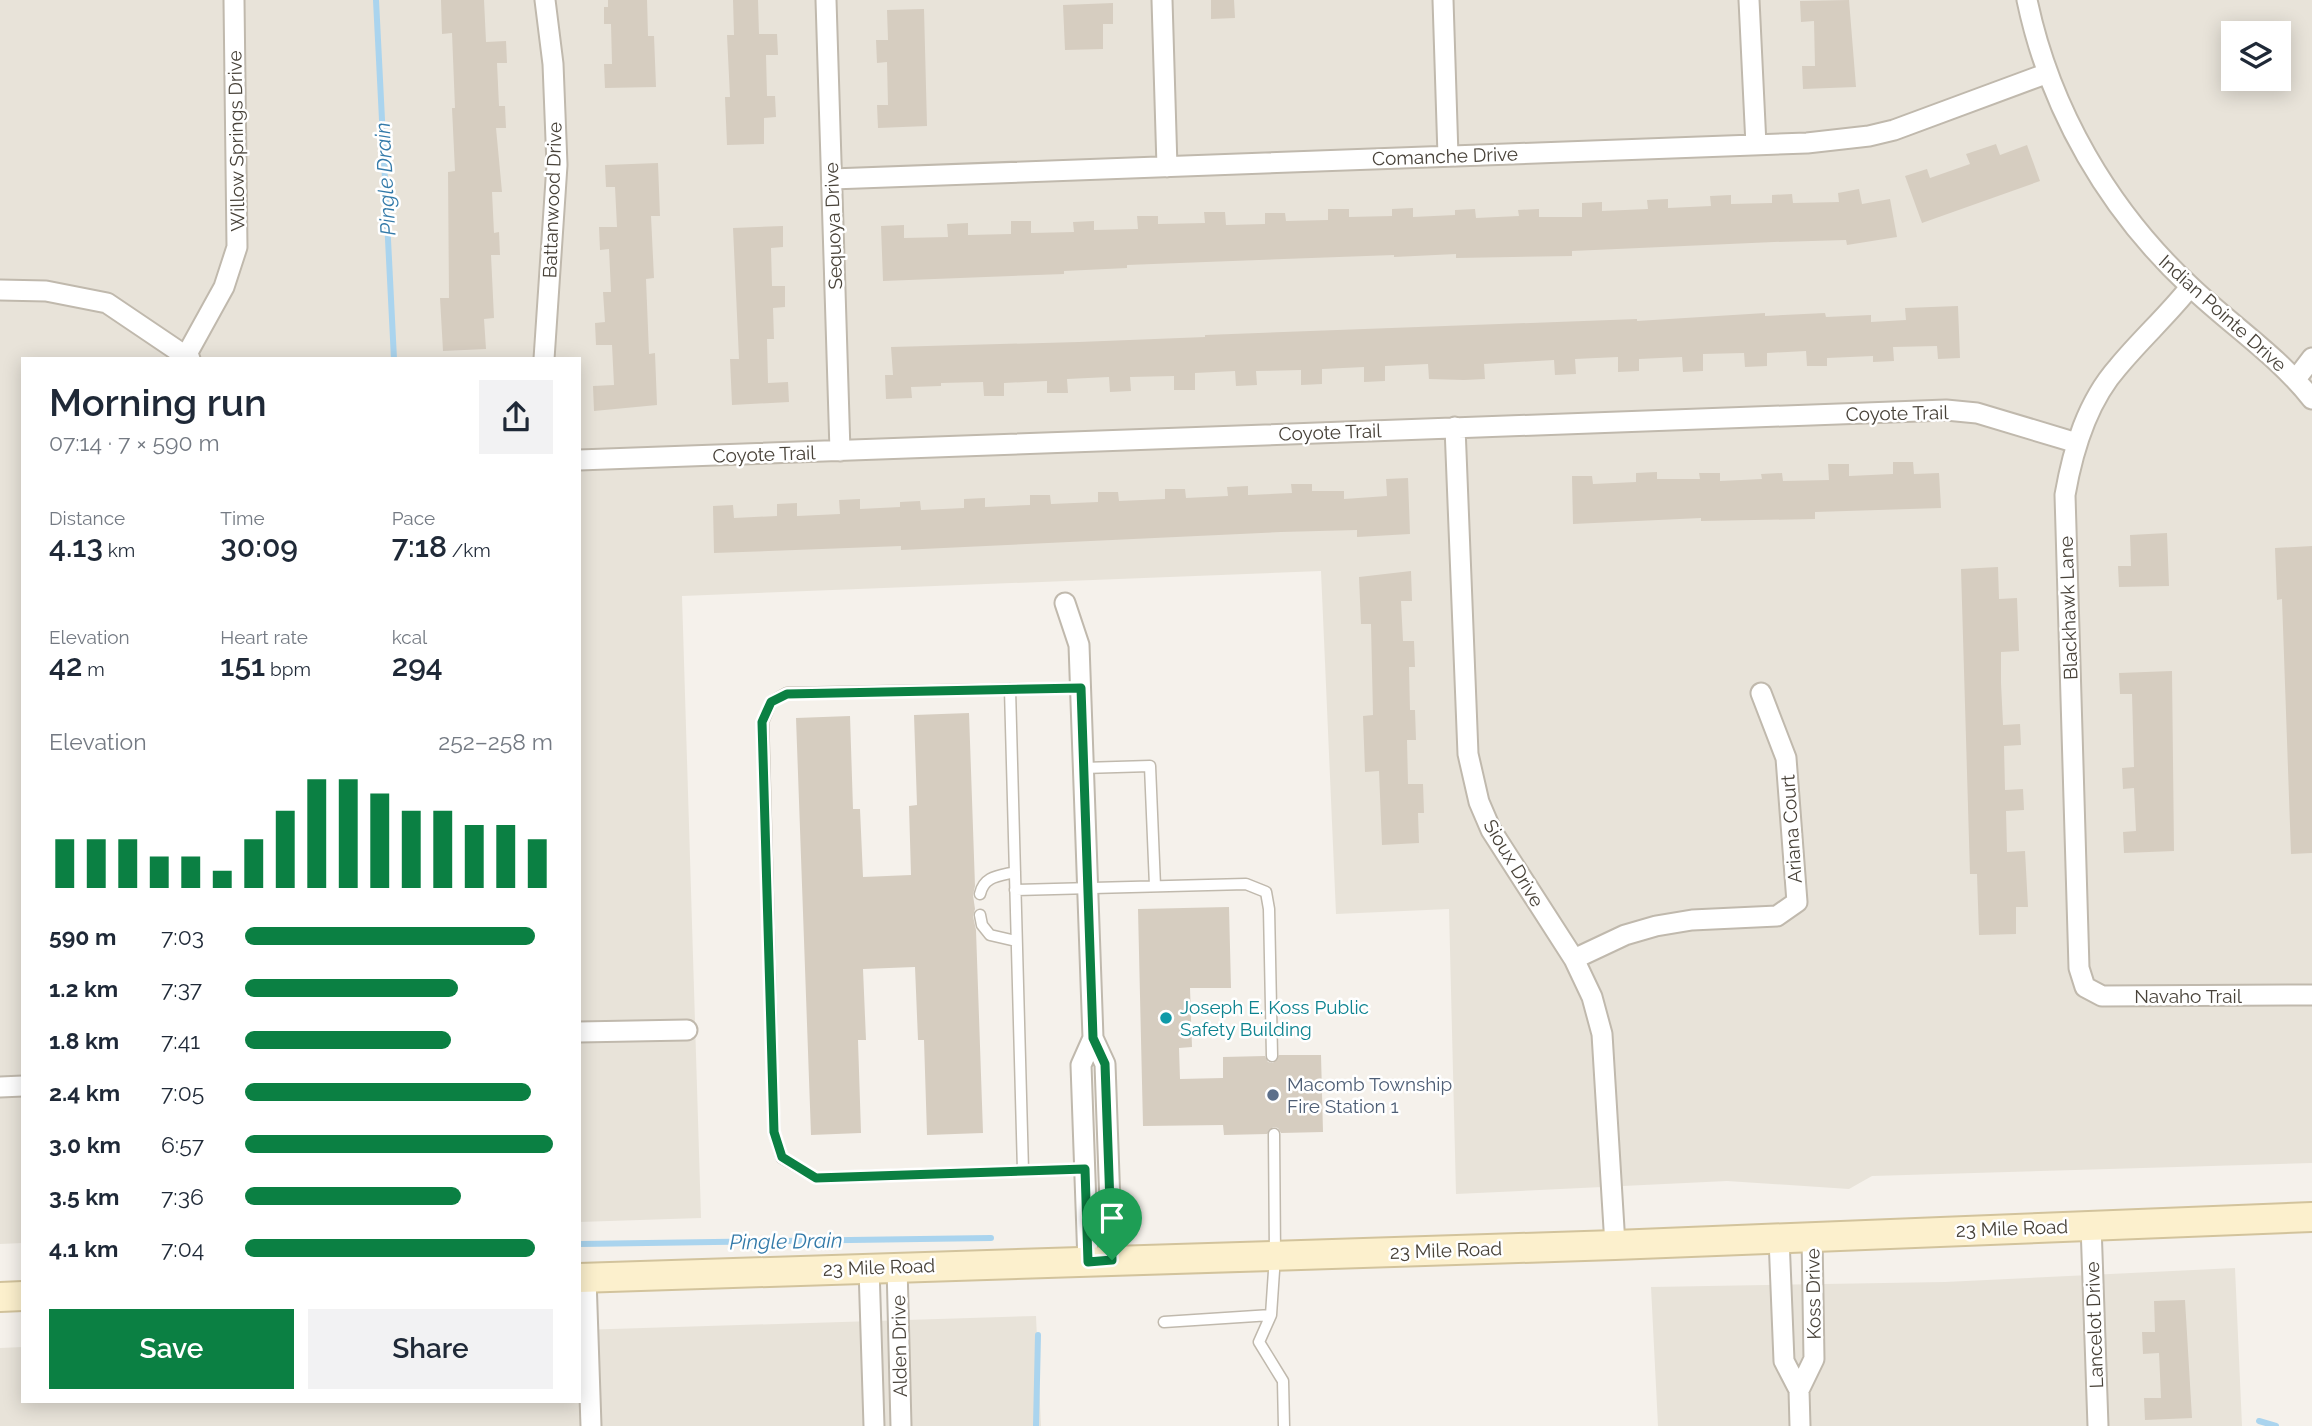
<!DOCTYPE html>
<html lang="en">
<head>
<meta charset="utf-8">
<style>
  body { margin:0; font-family:Raleway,sans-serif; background:#f2f2f3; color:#1f2937; height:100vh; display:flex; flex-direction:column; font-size:26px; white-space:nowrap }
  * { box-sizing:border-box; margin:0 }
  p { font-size:23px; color:#747a83 }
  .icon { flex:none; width:38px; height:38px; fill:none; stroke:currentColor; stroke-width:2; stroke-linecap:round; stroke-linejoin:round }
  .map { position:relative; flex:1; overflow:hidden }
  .panel { position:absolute; left:21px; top:357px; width:560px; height:1046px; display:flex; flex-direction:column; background:#fff; border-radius:0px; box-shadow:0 4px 18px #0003 }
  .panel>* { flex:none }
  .buttons { position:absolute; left:2221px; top:21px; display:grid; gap:14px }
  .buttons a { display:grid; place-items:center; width:70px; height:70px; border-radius:0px; background:#fff; box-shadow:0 4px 18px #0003; font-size:35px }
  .pin { position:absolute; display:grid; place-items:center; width:60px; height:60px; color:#fff; margin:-72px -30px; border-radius:50% 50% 50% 0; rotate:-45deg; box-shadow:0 0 7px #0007 }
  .pin .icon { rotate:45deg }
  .round { display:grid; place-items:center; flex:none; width:74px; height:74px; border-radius:0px; background:#f2f2f3 }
  .summary { display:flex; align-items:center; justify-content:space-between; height:119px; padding:0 28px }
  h1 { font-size:38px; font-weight:600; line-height:52px }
  .figures { display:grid; grid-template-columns:repeat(3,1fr); gap:10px; height:119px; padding:7px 28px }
  .figures div { display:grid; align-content:center }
  .figures b { font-size:30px; font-weight:600 }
  .figures small { font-size:19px; font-weight:400 }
  .figures p { font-size:19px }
  .chart { height:196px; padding:14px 28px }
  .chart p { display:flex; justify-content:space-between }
  .chart svg { width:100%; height:126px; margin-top:7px; stroke:#0b8043; stroke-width:6 }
  .button { display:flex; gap:14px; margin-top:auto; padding:14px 28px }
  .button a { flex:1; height:80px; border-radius:0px; background:#0b8043; color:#fff; font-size:28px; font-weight:600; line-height:80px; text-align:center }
  .button a+a { background:#f2f2f3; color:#1f2937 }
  ul { padding:0 28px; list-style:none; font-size:23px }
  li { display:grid; grid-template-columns:112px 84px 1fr; align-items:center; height:52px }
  li i { height:18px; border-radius:9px; background:#0b8043 }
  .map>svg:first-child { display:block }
  .residential { fill:#e8e3d9; fill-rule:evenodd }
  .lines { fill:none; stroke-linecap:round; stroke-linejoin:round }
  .stream { stroke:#aad4ee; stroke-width:6 }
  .building { fill:#d6cdc0 }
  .lane-casing { stroke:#c0b9ad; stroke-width:13 }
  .street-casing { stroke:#c0b9ad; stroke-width:23 }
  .secondary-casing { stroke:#d2c39c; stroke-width:32 }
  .lane { stroke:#fff; stroke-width:10 }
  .street { stroke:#fff; stroke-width:19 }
  .secondary { stroke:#fcf0cd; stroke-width:28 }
  .route-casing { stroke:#fff; stroke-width:14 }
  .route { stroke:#0b8043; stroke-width:9 }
  .culture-dot { fill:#0f9aa8; stroke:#fff; stroke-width:2.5 }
  .service-dot { fill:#5c6f8a; stroke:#fff; stroke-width:2.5 }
  .labels { text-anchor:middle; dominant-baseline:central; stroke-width:5; stroke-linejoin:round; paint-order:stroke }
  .street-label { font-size:19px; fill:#484239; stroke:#fff }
  .culture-label { font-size:19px; fill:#0d838f; stroke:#fff; text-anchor:start }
  .service-label { font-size:19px; fill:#4e5e75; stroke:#fff; text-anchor:start }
  .water-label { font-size:21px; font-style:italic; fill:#337aa9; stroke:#fff }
</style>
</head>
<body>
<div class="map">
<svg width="2312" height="1426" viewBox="0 0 2312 1426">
  <rect width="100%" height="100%" fill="#f5f1eb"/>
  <path class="residential" d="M0,0h2312v1163l-440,13 -23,13 -122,-8 -271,13 -7,-285 -113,5 -15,-343 -639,25 19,622 -122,4v-863h-556v884l-23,1zM2233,33h45v46h-45z
    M2235,1268l7,158h-584l-7,-139 294,-5z
    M1036,1316l5,110h-1041v-78l23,-1v55h556v-72z"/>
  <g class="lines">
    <path class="stream" d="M376,0l18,359
      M580,1244l411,-6
      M2259,1421l17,5
      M1036,1426l2,-91"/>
  </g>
  <path class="building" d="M441,0h43l2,42 20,-1 1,22h-10l2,43h6l1,22h-10l6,64h-10l2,41 5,-1 1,23h-9l3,63 -10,1 2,30 -43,2 -3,-53h9l-1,-126 7,-1 -3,-63h3l-3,-75 -10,1z
    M608,0h39l1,36h6l2,51 -51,1 -1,-24h8l-1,-40h-7v-17h4z
    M733,0h25l1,34h18l1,21h-12l1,41h8l1,21 -12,1v26l-37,1 -2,-48h5l-3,-62h7z
    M1211,0h23l1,18 -24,1z
    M1849,0l7,87 -53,2 -1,-23h13l-1,-45 -13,1 -1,-21z
    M1113,3v21h-10v25l-38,1 -2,-45z
    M924,9l3,117 -49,2 -1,-23h11l-1,-43 -10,1 -1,-23h12l-1,-30z
    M1996,144l4,11 27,-10 13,36 -118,42 -17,-47 22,-7 3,9 40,-14 -4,-10z
    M658,163l2,53h-9l3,62 -8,1 3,75 6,-1 2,52 -63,6 -1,-25 21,-1 -2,-40h-16l-1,-22 10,-1 -2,-30h8l-2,-43 -9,1 -1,-23h18l-2,-40h-9l-1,-22z
    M1859,189l3,15 28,-5 7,38 -50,8 -1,-5 -72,2 -202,9v5l-116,2v-4l-62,3v-2l-188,7 -79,3v3l-63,3v3l-181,7 -2,-55 23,-1v13l44,-1 -1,-13 21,-1v12l43,-1v-13h20v12l43,-1 -1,-10 21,-1v9l44,-1 -1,-13h21v8l47,-1 -1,-11h21l1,13 39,-1v-11h20l1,8 42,-1v-11h21v8l43,-1v-7l21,-1v9l42,-2v-5l20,-1 1,9 43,-2 -1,-6 21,-1v8h43v-14l20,-1v9l46,-2 -1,-9 21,-1v9l43,-2 -1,-10 21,-1v9l41,-1v-8l20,-1 1,9 46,-1 -1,-9z
    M783,226v21l-12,1 1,38h13v21l-12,1 1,31h-7l1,44 20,-1 1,20 -57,3 -2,-46h9l-6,-131z
    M1958,306l2,52 -22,1 -1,-13 -44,1 1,14 -21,1v-6l-46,2v8h-20l-1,-15 -39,2v13l-22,1 -1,-14 -41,1v17l-20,1 -1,-15 -43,2v12l-21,1v-15l-43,2 1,15 -21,1 -1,-15 -70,4 1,15 -21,1 -35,-1 -1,-15 -43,2v15l-21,1v-15l-42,2v15l-21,1v-15l-45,1 1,14 -21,1 -1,-15 -40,2v17h-21v-14l-44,1 1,14 -21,1 -1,-15 -42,2 1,14h-21v-12l-43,2v13h-20l-1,-14 -42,1v3l-30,1 1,11 -26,1 -1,-24h8l-2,-28 188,-5 126,-5v-2l432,-16v2l128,-8v3l60,-3 1,4 45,-2v7l35,-2 -1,-12z
    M1893,462h20l1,12 25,-1 2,35 -126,4v7l-114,2v-3l-128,6 -1,-48h20l1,8 43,-2v-9l21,-1v7h43l-1,-6h21v8l42,-2 -1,-5 21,-1 1,8 46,-1 -1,-16h21v12l44,-2z
    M1408,478l2,56 -53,3v-7l-76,2 -380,18v-4l-187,7 -1,-47 20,-1 1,13 43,-2v-12l20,-1v13l43,-2 -1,-14 21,-1v10l40,-2v-5l20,-1 1,9 43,-2v-9l21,-1v9l45,-2v-10h20l1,9 47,-2v-10h20l1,9 46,-2v-10h20l1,9 42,-2 -1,-9 21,-1v9l44,-2 -1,-9h21v7h32v8l43,-3 -1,-17z
    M2167,533l2,53 -50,1 -1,-21h13l-1,-31z
    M2312,546v307l-21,1 -9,-255 -5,1 -2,-52z
    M1998,567l1,32 18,-1 2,53 -18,1v31l2,42 17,-1 1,21 -17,1 1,44 18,-1 1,21 -18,1 1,41 18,-1 3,56h-12v27l-37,1 -2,-61h-7l-9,-305z
    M1411,571l1,30h-11l2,40h11l1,26h-6l1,43h5l1,30h-9l1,44h15l1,29h-6l1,30 -37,2 -3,-74 -14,1 -2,-56 10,-1 -2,-91h-10l-2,-47z
    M2172,671l2,180 -50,2 -1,-21 13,-1 -2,-43 -11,1 -1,-21 12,-1 -2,-73h-12l-1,-21z
    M969,713l6,173 -2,9 2,14 -2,7 3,14 7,203 -56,2 -3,-95h-6l-3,-73 -52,2 3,71h-8l3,93 -50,2 -15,-417 54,-2 3,93h7l3,68 48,-2 -2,-69 8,-1 -3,-90z
    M1229,907l2,81h-41l2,59 -13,1 1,31 43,-1v-21l42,-1 3,6 5,1 6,-8h42l2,77 -42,1 -3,-5 -5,-1 -6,7 -43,1 -1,-10 -80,1 -5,-217z
    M2185,1300l7,118 -47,2 -1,-22h17l-2,-45 -16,1 -1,-22h13l-1,-31z"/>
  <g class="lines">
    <defs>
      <path id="lane" d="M1081,688l-294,5 -16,9 -8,20 11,410 8,26 34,20 269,-9
        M1010,689l13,482
        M1083,768l67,-2 5,120
        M1015,890l231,-6 20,8 3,17 3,147
        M980,894c4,-18 19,-18 35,-22
        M980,915l2,10 8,10 26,6
        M1274,1134l1,122 -4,59 -12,27 24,39 1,45
        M1164,1322l107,-7"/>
      <path id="street" d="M826,0l14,451
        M1162,0l5,167
        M1443,0l5,156
        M1749,0l7,145
        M2027,0c23,110 82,211 164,287 40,38 87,69 121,112
        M832,179l975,-36 62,-7 25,-6 154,-57
        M2190,287c-22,28 -49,52 -72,80 -31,35 -45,82 -53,128l14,473 6,19 17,9 210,-1
        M0,290l46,1 61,12 83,56
        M187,354l37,-67 13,-40 -3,-247
        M544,359l13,-194 -4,-101 -8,-64
        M2296,379l16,-21
        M1455,427l13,327 11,48 12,28 83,129 18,38 10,37 13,211
        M579,460l1367,-50 31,3 100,30
        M1065,603l14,42 14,393 12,26 7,196
        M1574,959l51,-24 31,-9 36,-6 85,-4 20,-14 -11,-144 -25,-65
        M579,1032l108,-2
        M0,1087l23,-1
        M2091,1225l7,201
        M1779,1238l5,123 15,29 1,36
        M1088,1262l-7,-197 12,-27
        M897,1266l4,160
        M869,1268l5,158
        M586,1278l5,148
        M1799,1390l15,-31 -2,-123"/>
      <path id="secondary" d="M579,1278l1036,-33 697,-28
        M0,1297l23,-1"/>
    </defs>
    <use href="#lane" class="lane-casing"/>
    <use href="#street" class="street-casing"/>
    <use href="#secondary" class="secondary-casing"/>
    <use href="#lane" class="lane"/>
    <use href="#street" class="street"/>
    <use href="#secondary" class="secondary"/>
  </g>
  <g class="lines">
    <defs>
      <path id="route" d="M1081,688l12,350 12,26 7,196 -24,2 -3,-93 -269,9 -34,-21 -8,-25 -12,-410 9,-20 16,-8z"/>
    </defs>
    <use href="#route" class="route-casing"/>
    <use href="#route" class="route"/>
  </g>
  <circle class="culture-dot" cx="1166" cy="1018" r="7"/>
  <circle class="service-dot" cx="1273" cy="1095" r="7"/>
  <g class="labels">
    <g class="street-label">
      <text transform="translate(236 141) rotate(-91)">Willow Springs Drive</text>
      <text transform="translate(1445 156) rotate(-2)">Comanche Drive</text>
      <text transform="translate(552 200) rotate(-88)">Battanwood Drive</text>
      <text transform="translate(833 226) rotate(-92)">Sequoya Drive</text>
      <text transform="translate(2223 313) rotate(42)">Indian Pointe Drive</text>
      <text transform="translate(1897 413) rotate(-1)">Coyote Trail</text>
      <text transform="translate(1330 432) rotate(-2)">Coyote Trail</text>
      <text transform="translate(764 454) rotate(-2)">Coyote Trail</text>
      <text transform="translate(2068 608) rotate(-92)">Blackhawk Lane</text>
      <text transform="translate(1791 829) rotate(-94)">Ariana Court</text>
      <text transform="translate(1514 863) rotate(59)">Sioux Drive</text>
      <text x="2188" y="996">Navaho Trail</text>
      <text transform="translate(2012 1228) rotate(-2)">23 Mile Road</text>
      <text transform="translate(1446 1250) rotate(-2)">23 Mile Road</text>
      <text transform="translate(879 1267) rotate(-2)">23 Mile Road</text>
      <text transform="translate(1813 1294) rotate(-91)">Koss Drive</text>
      <text transform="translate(2094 1325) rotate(-92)">Lancelot Drive</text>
      <text transform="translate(899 1346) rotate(-91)">Alden Drive</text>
    </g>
    <g class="culture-label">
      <text x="1180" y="1007">Joseph E. Koss Public<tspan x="1180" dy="22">Safety Building</tspan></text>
    </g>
    <g class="service-label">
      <text x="1287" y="1084">Macomb Township<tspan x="1287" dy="22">Fire Station 1</tspan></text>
    </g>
    <g class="water-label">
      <text transform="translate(385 179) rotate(-93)">Pingle Drain</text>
      <text transform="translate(786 1241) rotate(-1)">Pingle Drain</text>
    </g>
  </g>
</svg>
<div class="buttons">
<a><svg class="icon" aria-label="layers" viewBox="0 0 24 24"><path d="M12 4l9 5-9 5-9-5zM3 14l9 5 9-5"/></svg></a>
</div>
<div class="pin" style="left:1112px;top:1260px;background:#1e9e55"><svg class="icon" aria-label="arrive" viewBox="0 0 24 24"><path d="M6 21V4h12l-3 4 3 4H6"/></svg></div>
<section class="panel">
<div class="summary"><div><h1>Morning run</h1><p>07:14 · 7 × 590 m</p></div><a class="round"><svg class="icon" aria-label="share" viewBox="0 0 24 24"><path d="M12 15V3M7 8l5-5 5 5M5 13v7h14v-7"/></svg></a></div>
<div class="figures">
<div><p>Distance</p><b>4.13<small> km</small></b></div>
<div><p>Time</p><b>30:09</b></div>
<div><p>Pace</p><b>7:18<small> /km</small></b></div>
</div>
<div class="figures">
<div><p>Elevation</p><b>42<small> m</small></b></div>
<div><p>Heart rate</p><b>151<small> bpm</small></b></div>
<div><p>kcal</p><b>294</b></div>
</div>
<div class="chart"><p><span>Elevation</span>252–258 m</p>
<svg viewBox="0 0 160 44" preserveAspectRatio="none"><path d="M5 44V27M15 44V27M25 44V27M35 44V33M45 44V33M55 44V38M65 44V27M75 44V17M85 44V6M95 44V6M105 44V11M115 44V17M125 44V17M135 44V22M145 44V22M155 44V27"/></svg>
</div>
<ul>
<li><b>590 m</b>7:03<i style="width:94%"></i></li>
<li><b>1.2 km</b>7:37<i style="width:69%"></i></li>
<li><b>1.8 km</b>7:41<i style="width:67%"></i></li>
<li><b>2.4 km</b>7:05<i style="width:93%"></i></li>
<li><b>3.0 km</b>6:57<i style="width:100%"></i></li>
<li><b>3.5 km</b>7:36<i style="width:70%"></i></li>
<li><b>4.1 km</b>7:04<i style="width:94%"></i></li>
</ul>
<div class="button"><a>Save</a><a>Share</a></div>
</section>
</div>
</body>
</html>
